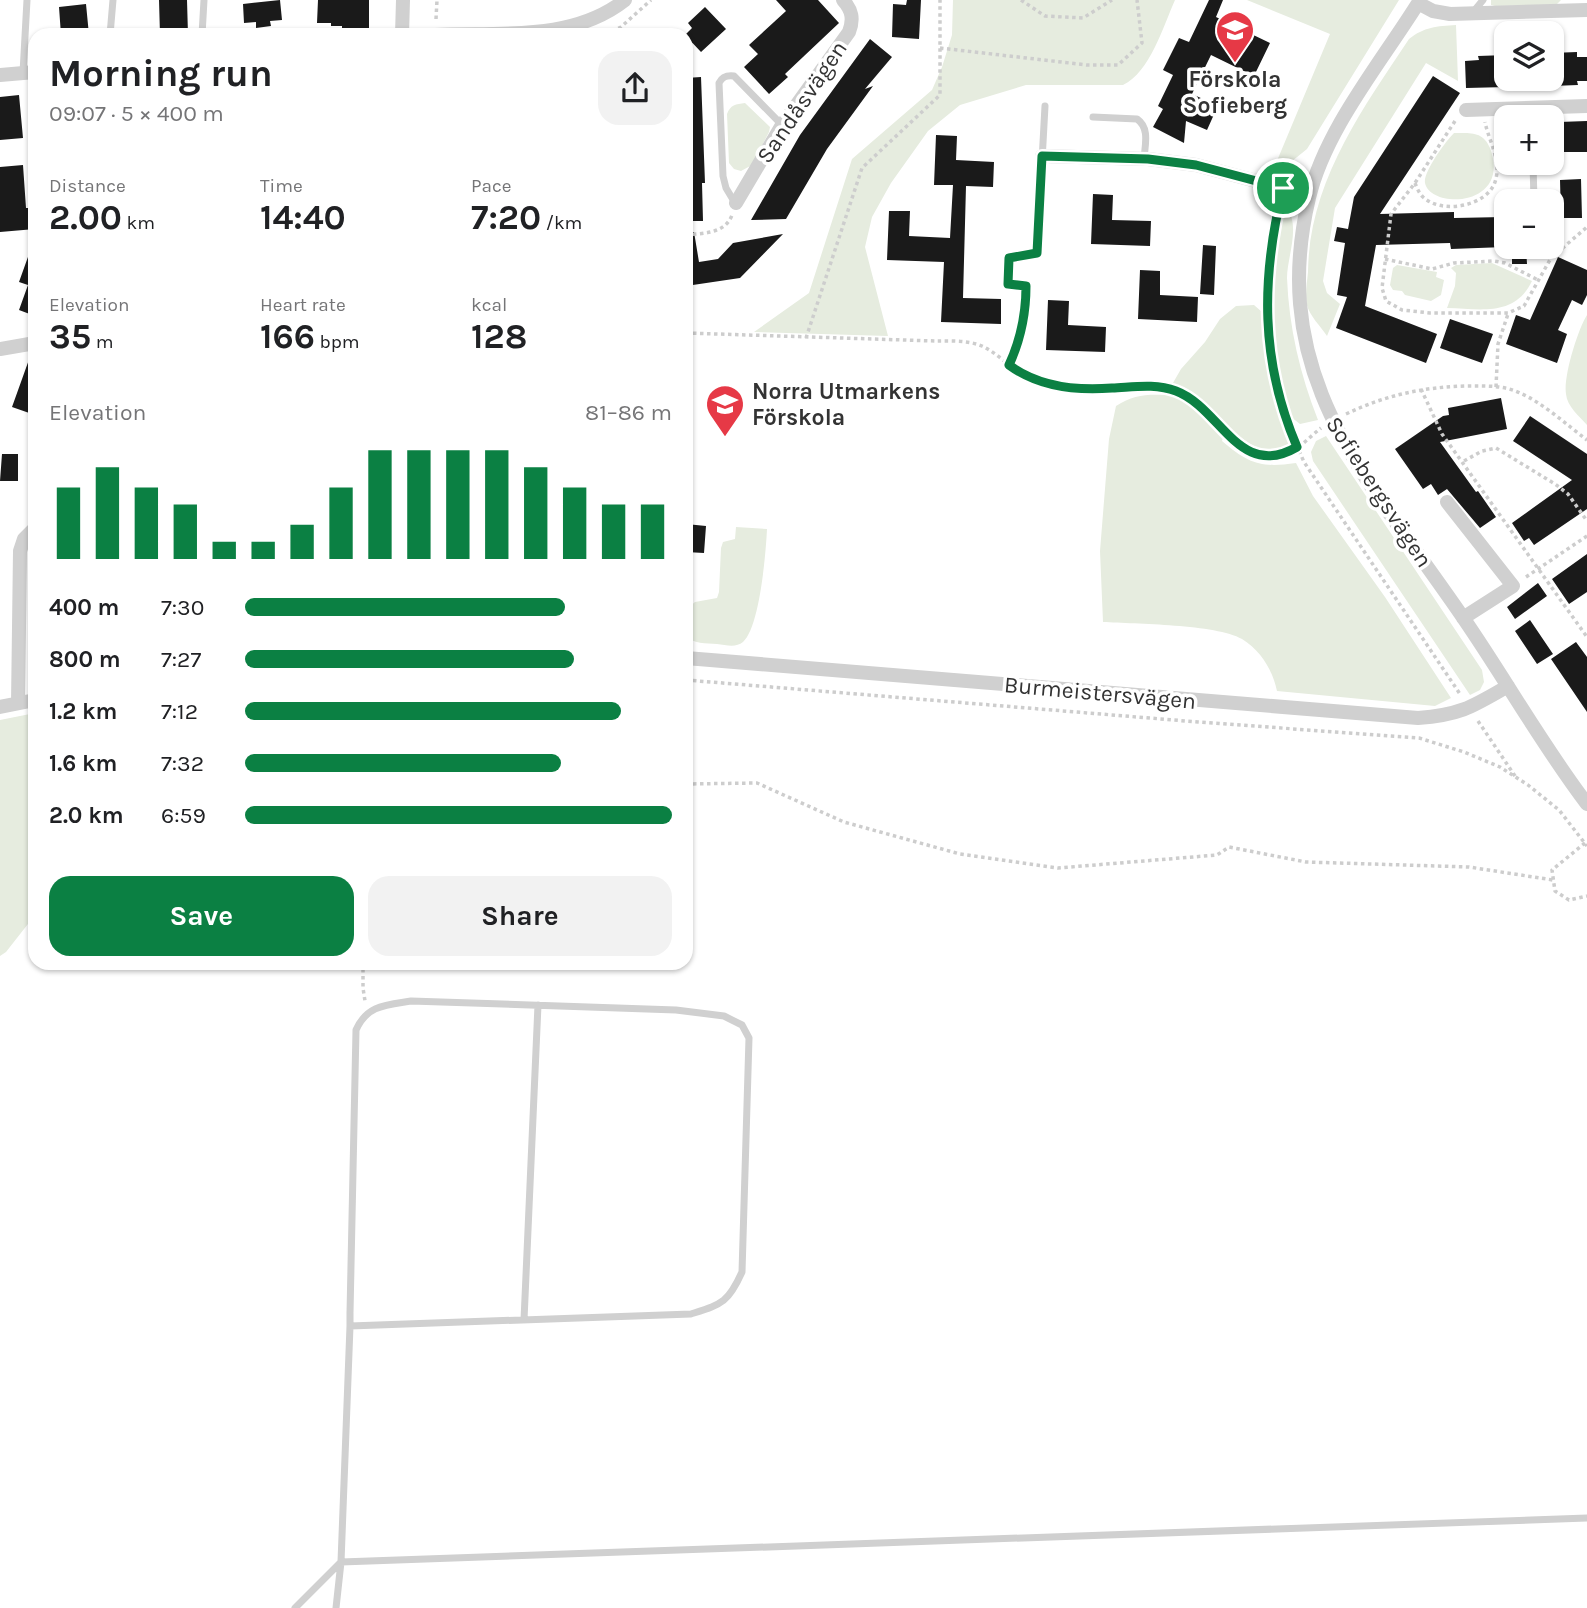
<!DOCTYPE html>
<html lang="en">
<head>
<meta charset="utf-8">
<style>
  body { margin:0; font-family:Karla,sans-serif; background:#f2f2f2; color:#202124; height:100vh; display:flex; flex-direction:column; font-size:26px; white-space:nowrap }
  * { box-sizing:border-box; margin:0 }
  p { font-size:23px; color:#757577 }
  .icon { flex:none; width:38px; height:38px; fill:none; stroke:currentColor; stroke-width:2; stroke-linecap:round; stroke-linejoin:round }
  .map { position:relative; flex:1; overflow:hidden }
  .details { position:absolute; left:28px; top:28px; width:665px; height:942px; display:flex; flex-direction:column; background:#fff; border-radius:21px; box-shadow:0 2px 5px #0004 }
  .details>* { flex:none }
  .buttons { position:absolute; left:1494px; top:21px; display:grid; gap:14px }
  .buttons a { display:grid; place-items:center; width:70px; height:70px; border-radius:14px; background:#fff; box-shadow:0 2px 5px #0004; font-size:35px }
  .pin { position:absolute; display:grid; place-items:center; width:60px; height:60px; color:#fff; margin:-30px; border:4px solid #fff; border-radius:50%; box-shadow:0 2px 7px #0007 }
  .round { display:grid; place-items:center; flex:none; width:74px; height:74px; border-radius:21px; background:#f2f2f2 }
  .headline { display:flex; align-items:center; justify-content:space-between; height:119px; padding:0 21px }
  h1 { font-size:38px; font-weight:700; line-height:52px }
  .stats { display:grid; grid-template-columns:repeat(3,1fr); gap:10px; height:119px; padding:7px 21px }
  .stats div { display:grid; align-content:center }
  .stats b { font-size:35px; font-weight:700 }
  .stats small { font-size:19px; font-weight:400 }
  .stats p { font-size:19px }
  .chart { height:196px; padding:14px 21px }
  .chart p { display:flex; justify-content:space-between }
  .chart svg { width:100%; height:126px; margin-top:7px; stroke:#0b8043; stroke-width:6 }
  .cta { display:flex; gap:14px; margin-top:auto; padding:14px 21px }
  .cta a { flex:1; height:80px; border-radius:21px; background:#0b8043; color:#fff; font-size:28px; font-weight:700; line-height:80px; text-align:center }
  .cta a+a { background:#f2f2f2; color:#202124 }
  ul { padding:0 21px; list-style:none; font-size:23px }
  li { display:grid; grid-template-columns:112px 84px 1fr; align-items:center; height:52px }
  li i { height:18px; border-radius:9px; background:#0b8043 }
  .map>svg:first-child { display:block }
  .green { fill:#e6ecdf }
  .building { fill:#1a1a1a }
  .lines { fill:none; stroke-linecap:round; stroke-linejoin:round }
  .path { stroke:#cdcdcd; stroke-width:3.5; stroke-dasharray:3.5 3.5; stroke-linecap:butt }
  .lane { stroke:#d0d0d0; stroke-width:7 }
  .street { stroke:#d0d0d0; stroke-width:14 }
  .route-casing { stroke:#fff; stroke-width:14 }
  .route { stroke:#0b8043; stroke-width:9 }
  .labels { text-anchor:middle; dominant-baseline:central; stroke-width:7; stroke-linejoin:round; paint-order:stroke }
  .poi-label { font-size:23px; font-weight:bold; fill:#333; stroke:#fff }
  .street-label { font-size:23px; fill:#333; stroke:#fff }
</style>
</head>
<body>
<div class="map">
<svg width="1587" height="1608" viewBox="0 0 1587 1608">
  <rect width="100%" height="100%" fill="#fff"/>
  <path class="green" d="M953,0h222c-12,27 -25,72 -52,85h-97l-66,20 -32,26 -37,52 -19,34 -7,30 23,89 -134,-4 55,-39 43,-134 80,-69 10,-23 10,-32z
    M1247,0h152l-92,149 -26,21 -7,-2 56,-134z
    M1491,0h70l-5,5 -61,1 -4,-1z
    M1456,25l2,56 -32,-18 -91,145 -12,73 4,12 13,11 -13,32c-6,-9 -18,-21 -20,-31 -2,-10 0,-23 1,-33 1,-89 53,-161 101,-233 15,-12 28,-13 47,-14z
    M745,103l25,24 -1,5 -17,33 -11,6 -7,-2 -5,-6 -2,-49c3,-9 9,-10 18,-11z
    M1454,133c16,0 29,-2 36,15 22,59 -59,62 -65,35 -2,-11 21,-42 29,-50z
    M1283,208l5,2c12,18 -1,48 -1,68 2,50 13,96 31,142l-18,4 -9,-7 -10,-33 -9,-53 -1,-50 6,-49z
    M1492,263l40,18c-17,36 -51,28 -85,27l8,-22 1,-13 -5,-5 5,-3z
    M1397,265l40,7 -1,5 8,3 -3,15 -10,6 -26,-6 -3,-4 -9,-1 -3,-5 3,-17z
    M1254,305l8,7c0,45 13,92 29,133 -28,13 -43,-1 -64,-19l-5,15c27,23 39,27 74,22l17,33 72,101 66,101 -16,8 -158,-15c-5,-22 -16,-40 -35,-52 -26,-15 -107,-15 -139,-17l-3,-71 9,-112 7,-33c17,-11 30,-12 50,-11l15,-26 24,-27 15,-23 16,-13z
    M1587,315v110c-8,-9 -20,-19 -21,-31 -3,-17 12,-65 21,-79z
    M1326,436l156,234 2,12 -4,8 -10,5 -157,-234 -2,-9 5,-11z
    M736,527l31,2c-1,22 -7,98 -24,113 -7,6 -17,3 -26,2 -11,-1 -24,0 -31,-8l2,-28 7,-6 22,-4 2,-6 2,-44 2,-6 12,-3z
    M35,713v202l-29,37 -6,4v-236z"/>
  <path class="building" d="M159,0h28l1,35h-28z
    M280,0l2,20 -12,1 1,5 -15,2v-6l-12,1 -1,-19z
    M318,0h51v35l-27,-1v-8h-11v-3h-14z
    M776,0h42l21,23 -54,51 3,3 -19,17 -25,-27 14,-13 -9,-9 37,-34z
    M907,0h14l-2,39 -27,-2 1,-33 13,1z
    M1209,0h14l-7,17 54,26 -16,33 -43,-21 -19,39 11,5 -2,4 15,7 -9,20 -21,-9 -2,22 -31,-16 10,-18 -5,-3 15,-31 -10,-5 16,-32 10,4z
    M86,4l3,31h-28l-2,-28z
    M705,7l21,22 -25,23 -16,-17 7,-7 -4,-5z
    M870,39l22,18 -27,32 8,-3 -46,63 -41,70 -35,1 49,-85z
    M1577,52v5h10v24h-10l1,4 -26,1v-33z
    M1507,55v32l-41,1 -1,-27 14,-1 -1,-4z
    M1433,76l27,17 -80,121 74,-2v6l50,-1 1,30 -54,2 -1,-6 -74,2 -11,61 72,28 -11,29 -90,-35 11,-31 -10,-2 8,-52 -11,-2 3,-14 11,2 6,-32z
    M701,77l4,106h-3l1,38h-17v-143z
    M19,95l4,43 -23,2v-43z
    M1587,121v31h-27l-1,-30z
    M936,135l21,1 -1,24 38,2 -1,25 -27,-1 -3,112 38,1v25l-60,-2 3,-60 -57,-2 2,-49h21l-1,25 41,2 3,-53h-19z
    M23,165l3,43h8l1,21 -35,3v-65z
    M1581,179l1,39h-21l-1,-38z
    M1093,194l20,1 -1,25 39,1 -1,25 -59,-2z
    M686,232h8l5,30 19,-3 15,-16 50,-9 -43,44 -54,8z
    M33,243h2v73l-16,-6 9,-25 -9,-3z
    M1203,245l13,1 -2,49 -14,-1z
    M1512,247h14l1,17h-15z
    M1558,257l29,13v25l-5,10 -10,-5 -14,30 9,4 -10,29 -51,-19 10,-29 14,5z
    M1140,270l20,1v24l38,2 -1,25 -59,-3z
    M1048,300l21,1 -1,24 38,2 -1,25 -59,-2z
    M1450,319l43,15 -11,29 -42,-15z
    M35,353v62l-23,-8 19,-53z
    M1501,398l6,31 -67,13 36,50 2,-1 18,26 -16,11 -33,-39 -9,6 -7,-11 -8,5 -28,-40 48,-33 6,-1 -1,-7z
    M1530,416l57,38v55l-53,36 -5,-7 -5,3 -12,-18 60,-43 -59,-39z
    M2,454h16v27h-18z
    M686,524l20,2 -2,27 -18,-1z
    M1587,554v38l-18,12 -17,-25z
    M1538,583l9,13 -32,23 -8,-12z
    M1530,620l23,34 -16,10 -22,-33z
    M1576,642l11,15v55l-36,-53z"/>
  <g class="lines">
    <path class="path" d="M1021,0l24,16 38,2 29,-18
      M436,19l1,-19
      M606,35l15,-8 30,-27
      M940,48l147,17h31l24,-22 -5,-43
      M1455,121l-40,62 -24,31 -9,74 4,13 16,9 28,3h78l16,-7 27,-48 36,-31
      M1415,183c2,5 4,10 8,14 19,18 64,9 72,-15 7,-21 -6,-40 -10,-60
      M1279,204c-22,90 -13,173 25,258l156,232
      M686,235c17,-2 39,-1 46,-20
      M1385,259l47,10 22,-6 40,-2 11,2 33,17
      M686,333l249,8c15,0 33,-1 47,5 13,6 24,17 35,25 13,8 29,13 45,16 35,7 71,-7 106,1 14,4 24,14 34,23 20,19 45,51 75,46 17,-2 31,-19 44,-29
      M806,338l56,-170 78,-73v-95
      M1009,365c12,-26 17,-51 17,-79l-18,-2 1,-26 18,-3
      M1496,387l2,-43 10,-30
      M1421,389l21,45 145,203
      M1346,414c40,-19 77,-27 121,-28 18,0 37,-1 53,7 23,10 47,32 67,47
      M1464,461l18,-10 14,-3 59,36 13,10 19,27
      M1526,577l61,-41
      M686,680l512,42 221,16 45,14 36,15 28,18 31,25 28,36
      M1478,721l37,55
      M686,784l71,-1 87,39 116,32 98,14 159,-13 12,-8 77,15 163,5 84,13
      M1585,843l-33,27 3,21 14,9 18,-4
      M363,962v26l2,13"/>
    <path class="lane" d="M1474,11l9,-11
      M110,35l3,-35
      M202,35l2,-35
      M23,73l4,-73
      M1093,117l44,2c13,9 8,26 7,40
      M1533,163l1,38
      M735,203l-9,-15 -3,-12 -4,-93c3,-6 7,-8 15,-7l48,49
      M1037,253l8,-147
      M524,1320l14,-315
      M295,1608l46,-46 9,-236v-13l6,-283c11,-25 30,-25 55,-29l265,9 48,6 18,9 7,13 -7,234c-14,31 -20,32 -51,42l-341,12
      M336,1608l5,-46 1246,-44"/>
    <path class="street" d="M1420,0c-37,60 -95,129 -111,198 -43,180 61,283 155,421 42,61 78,126 123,185
      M1418,3l15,8 17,3 137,-4
      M402,35l1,-35
      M435,35c64,-3 137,7 190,-35
      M0,75l35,-3
      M1466,110l121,-4
      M1042,156l106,3 48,6 113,30
      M736,203l46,-78 67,-93c5,-13 3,-22 -6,-32
      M0,349l35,-6
      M1447,502l66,84 -50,32
      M686,658l732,60c42,-3 54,-11 90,-32
      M18,703l2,-152 4,-12 11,-11
      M0,707l35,-7"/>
  </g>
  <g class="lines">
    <defs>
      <path id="route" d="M1042,156l106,3 48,6 87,23c-22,90 -23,173 14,259 -58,34 -76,-39 -121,-56 -21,-8 -42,-4 -64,-3 -37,3 -73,-1 -103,-23 12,-26 17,-51 17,-79l-18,-2 1,-26 28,-5z"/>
    </defs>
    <use href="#route" class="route-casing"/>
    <use href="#route" class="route"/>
  </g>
  <defs>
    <symbol id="school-pin" viewBox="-11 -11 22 30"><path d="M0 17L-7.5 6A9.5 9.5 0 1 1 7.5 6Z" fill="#e63946" stroke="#fff"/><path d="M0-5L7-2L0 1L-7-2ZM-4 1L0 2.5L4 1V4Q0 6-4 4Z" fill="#fff"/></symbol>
  </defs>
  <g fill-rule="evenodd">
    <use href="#school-pin" x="1213" y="8" width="44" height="60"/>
    <use href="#school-pin" x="703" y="382" width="44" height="60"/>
  </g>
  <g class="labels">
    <g class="poi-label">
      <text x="1235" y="79">Förskola<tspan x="1235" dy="26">Sofieberg</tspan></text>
      <text x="752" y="391" text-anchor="start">Norra Utmarkens<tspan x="752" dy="26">Förskola</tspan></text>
    </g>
    <g class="street-label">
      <text transform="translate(802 102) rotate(-56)">Sandåsvägen</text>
      <text transform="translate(1379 492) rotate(57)">Sofiebergsvägen</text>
      <text transform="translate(1100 693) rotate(5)">Burmeistersvägen</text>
    </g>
  </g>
</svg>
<div class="buttons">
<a><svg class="icon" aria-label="layers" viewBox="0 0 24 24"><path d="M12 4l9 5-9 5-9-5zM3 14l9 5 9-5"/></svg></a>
<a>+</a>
<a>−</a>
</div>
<div class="pin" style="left:1283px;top:188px;background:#1e9e55"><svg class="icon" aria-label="arrive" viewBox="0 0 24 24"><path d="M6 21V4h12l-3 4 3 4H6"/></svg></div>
<section class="details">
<div class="headline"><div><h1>Morning run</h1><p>09:07 · 5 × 400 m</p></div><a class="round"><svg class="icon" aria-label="share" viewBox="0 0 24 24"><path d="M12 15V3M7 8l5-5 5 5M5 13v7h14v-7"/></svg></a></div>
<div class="stats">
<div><p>Distance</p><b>2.00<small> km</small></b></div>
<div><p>Time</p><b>14:40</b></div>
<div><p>Pace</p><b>7:20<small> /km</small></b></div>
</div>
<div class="stats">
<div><p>Elevation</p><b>35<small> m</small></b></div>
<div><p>Heart rate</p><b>166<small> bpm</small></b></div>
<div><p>kcal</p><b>128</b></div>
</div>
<div class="chart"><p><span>Elevation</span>81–86 m</p>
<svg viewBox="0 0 160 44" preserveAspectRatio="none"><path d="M5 44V19M15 44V12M25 44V19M35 44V25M45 44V38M55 44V38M65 44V32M75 44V19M85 44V6M95 44V6M105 44V6M115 44V6M125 44V12M135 44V19M145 44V25M155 44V25"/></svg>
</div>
<ul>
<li><b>400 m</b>7:30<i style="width:75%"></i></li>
<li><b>800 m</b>7:27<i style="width:77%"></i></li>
<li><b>1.2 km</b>7:12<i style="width:88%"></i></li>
<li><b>1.6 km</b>7:32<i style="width:74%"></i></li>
<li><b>2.0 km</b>6:59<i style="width:100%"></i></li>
</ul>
<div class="cta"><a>Save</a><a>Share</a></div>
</section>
</div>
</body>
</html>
